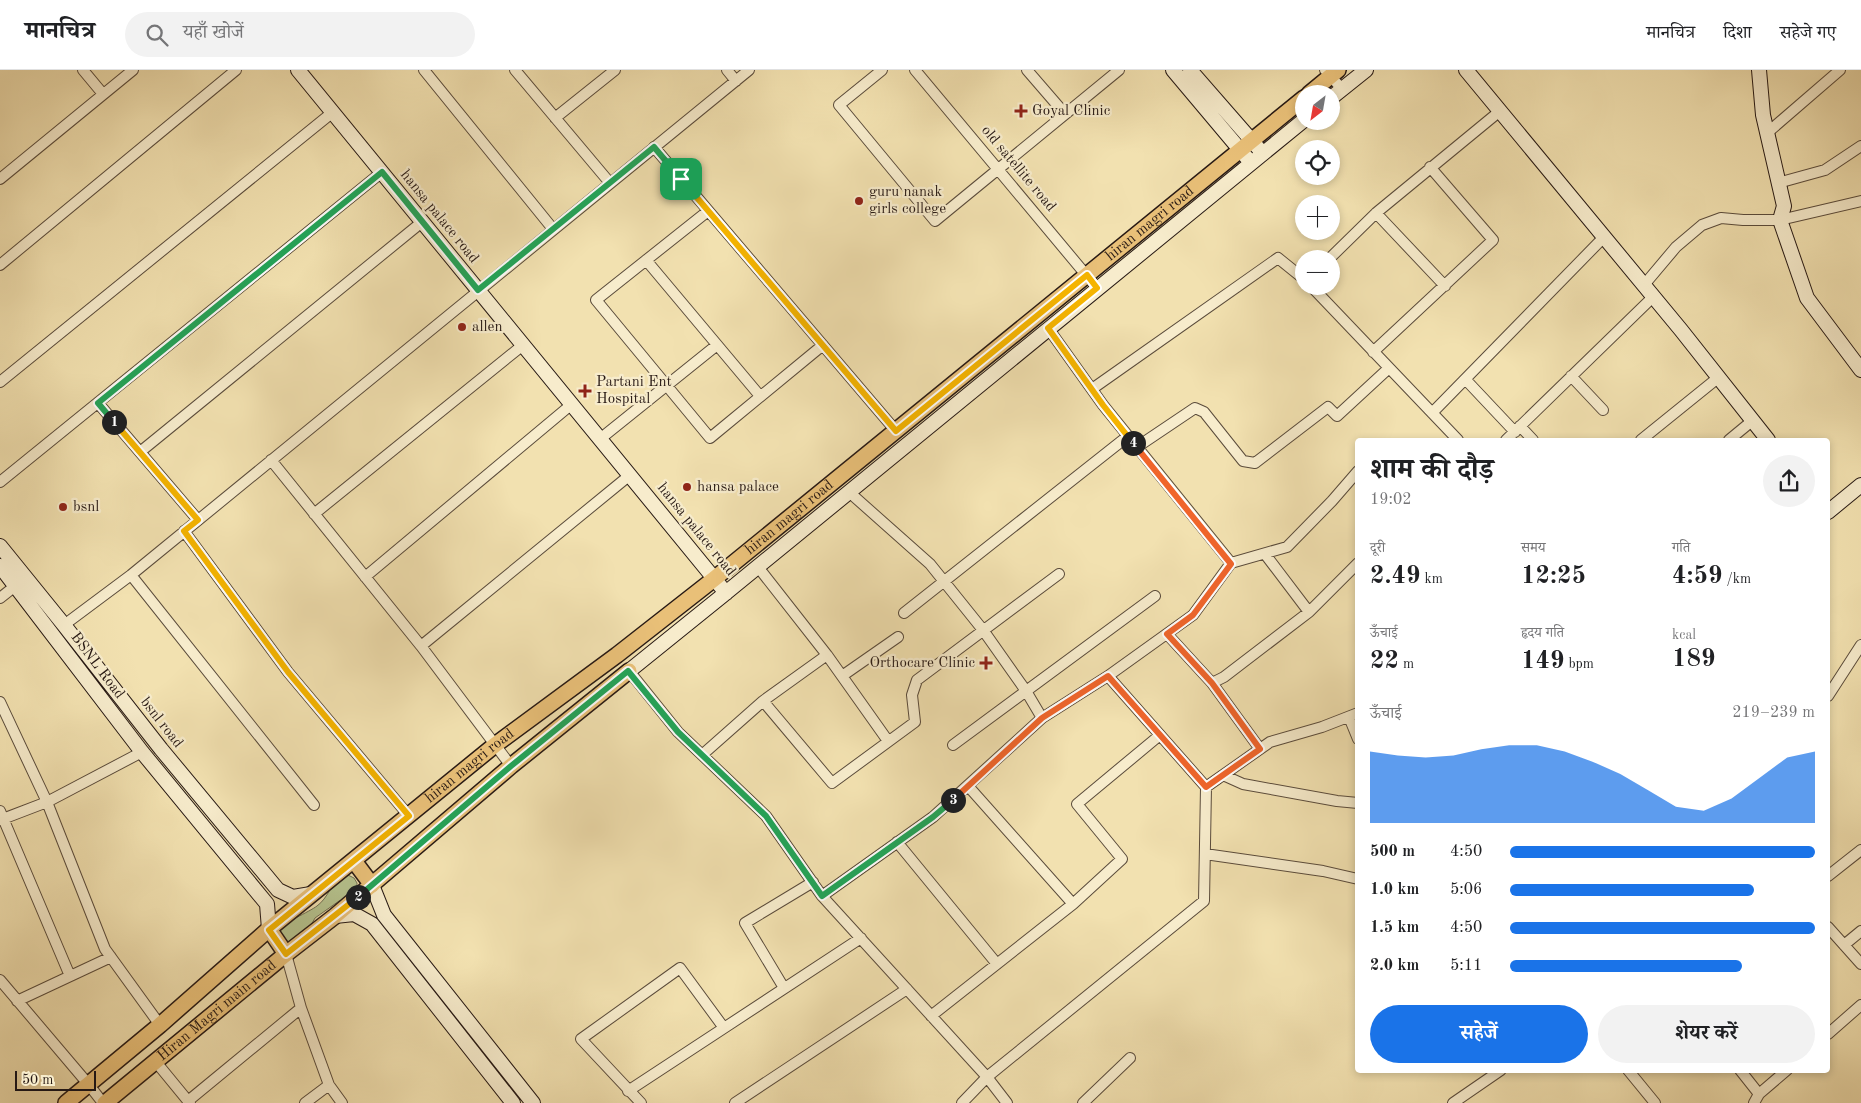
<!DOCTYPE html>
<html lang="hi">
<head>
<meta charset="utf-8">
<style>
  body { margin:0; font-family:"Old Standard TT","Noto Serif Devanagari",serif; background:#f2f2f2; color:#202124; height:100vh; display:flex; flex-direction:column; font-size:19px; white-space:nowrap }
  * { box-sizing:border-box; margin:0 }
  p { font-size:16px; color:#757577 }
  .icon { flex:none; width:28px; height:28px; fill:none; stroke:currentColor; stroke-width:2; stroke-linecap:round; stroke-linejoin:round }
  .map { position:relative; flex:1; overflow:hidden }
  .sheet { position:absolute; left:1355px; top:368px; width:475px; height:635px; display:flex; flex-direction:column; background:#fff; border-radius:5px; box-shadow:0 2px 8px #0003 }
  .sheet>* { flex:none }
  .needle { width:32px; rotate:211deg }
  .fabs { position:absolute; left:1295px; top:15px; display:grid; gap:10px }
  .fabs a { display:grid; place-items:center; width:45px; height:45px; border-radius:50%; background:#fff; box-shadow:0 2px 8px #0003; font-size:25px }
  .scale { position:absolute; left:15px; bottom:12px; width:81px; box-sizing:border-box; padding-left:5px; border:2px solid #271914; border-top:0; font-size:14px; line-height:18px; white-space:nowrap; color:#271914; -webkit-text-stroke:4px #f7eccc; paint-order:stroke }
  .pin { position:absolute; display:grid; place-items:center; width:42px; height:42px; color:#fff; margin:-21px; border-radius:10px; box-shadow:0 2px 8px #0006 }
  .km { position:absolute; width:25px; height:25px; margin:-12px; border-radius:50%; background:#222; color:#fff; font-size:14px; line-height:25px; text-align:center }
  .round { display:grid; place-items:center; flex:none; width:52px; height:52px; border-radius:26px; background:#f2f2f2 }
  .overview { display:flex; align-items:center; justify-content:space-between; height:85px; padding:0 15px }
  h1 { font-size:28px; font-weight:700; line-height:38px }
  .stats { display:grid; grid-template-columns:repeat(3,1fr); gap:8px; height:85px; padding:5px 15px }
  .stats div { display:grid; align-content:center }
  .stats b { font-size:25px; font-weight:700 }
  .stats small { font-size:14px; font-weight:400 }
  .stats p { font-size:14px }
  .chart { height:140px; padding:10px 15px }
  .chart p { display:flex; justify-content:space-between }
  .chart svg { width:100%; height:90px; margin-top:5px; fill:#1a73e8; opacity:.7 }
  .action { display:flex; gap:10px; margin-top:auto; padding:10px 15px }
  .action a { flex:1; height:58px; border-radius:30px; background:#1a73e8; color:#fff; font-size:20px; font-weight:700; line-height:58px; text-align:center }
  .action a+a { background:#f2f2f2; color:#202124 }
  ul { padding:0 15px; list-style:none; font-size:16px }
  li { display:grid; grid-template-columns:80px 60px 1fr; align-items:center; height:38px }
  li i { height:12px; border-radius:6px; background:#1a73e8 }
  header { display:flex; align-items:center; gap:30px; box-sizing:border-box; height:70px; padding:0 25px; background:#fff; border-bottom:1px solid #e0e0e0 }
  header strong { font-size:24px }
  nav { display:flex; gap:28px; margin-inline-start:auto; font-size:18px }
  .search { width:350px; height:45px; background:#f2f2f2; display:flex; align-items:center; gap:12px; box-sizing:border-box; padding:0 18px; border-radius:28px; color:#757577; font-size:19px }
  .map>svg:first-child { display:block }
  .green { fill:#b6c48f; stroke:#6e6e52 }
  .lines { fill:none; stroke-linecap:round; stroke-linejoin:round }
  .street-casing { stroke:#5a4b3b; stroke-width:12 }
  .secondary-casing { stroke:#271914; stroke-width:16 }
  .primary-casing { stroke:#271914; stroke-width:18 }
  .street { stroke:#f7eccc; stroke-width:10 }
  .secondary { stroke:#f7eccc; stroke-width:14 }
  .primary { stroke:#e9c078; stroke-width:15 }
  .split-1-casing { stroke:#fff; stroke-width:10 }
  .split-2-casing { stroke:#fff; stroke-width:10 }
  .split-3-casing { stroke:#fff; stroke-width:10 }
  .split-4-casing { stroke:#fff; stroke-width:10 }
  .split-5-casing { stroke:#fff; stroke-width:10 }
  .split-1 { stroke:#22a559; stroke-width:6 }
  .split-2 { stroke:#f5b400; stroke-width:6 }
  .split-3 { stroke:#22a559; stroke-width:6 }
  .split-4 { stroke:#f0652b; stroke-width:6 }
  .split-5 { stroke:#f5b400; stroke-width:6 }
  .poi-dot { fill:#8f2418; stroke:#f7eccc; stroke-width:2 }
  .labels { text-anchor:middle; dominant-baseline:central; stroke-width:4.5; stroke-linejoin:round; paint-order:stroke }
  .poi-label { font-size:15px; fill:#271914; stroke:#f7eccc; text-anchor:start }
  .street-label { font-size:15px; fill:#271914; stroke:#f7eccc }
</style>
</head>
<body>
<header>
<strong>मानचित्र</strong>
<div class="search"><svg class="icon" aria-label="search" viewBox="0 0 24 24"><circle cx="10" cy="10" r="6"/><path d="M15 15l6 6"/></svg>यहाँ खोजें</div>
<nav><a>मानचित्र</a><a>दिशा</a><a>सहेजे गए</a></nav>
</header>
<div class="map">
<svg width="1861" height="1033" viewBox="0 0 1861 1033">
  <rect width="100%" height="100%" fill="#f2e1b0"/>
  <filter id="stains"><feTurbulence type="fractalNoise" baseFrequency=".004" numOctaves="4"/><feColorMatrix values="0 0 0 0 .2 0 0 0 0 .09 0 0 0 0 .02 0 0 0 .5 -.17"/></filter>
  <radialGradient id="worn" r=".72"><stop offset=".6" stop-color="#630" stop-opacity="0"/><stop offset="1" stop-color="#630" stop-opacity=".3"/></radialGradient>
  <path class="green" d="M341,805h7l6,3 3,5v7l-5,6 -13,5 -24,17 -12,21 -13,7 -11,-9c0,-2 1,-7 1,-8 3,-6 29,-17 37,-23 11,-8 14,-22 24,-31z"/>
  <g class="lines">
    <defs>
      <path id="street" d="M83,0l20,24
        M424,0l129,159
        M515,0l95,113
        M727,0l9,11
        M882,0l-43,35 96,116 184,-151
        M915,0l182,218
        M1027,0l38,44
        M1325,0l17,19
        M555,48l60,-48
        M1767,63l73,-63
        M654,77l242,284
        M0,109l133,-109
        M1778,113l47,-13 36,-24
        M708,141l-112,89 114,138 113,-93
        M1376,143l69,73
        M1329,189l47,-46 124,-102
        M646,190l114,136
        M0,195l236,-195
        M1644,215l32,-38 26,-22 19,-7 22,2h37l81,-19
        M1311,216l147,154
        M1048,258l55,77 128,158 56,-16 45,-46 26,-30
        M1373,282l120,-112 -63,-73
        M1571,306l32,34
        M1466,310l49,52
        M0,312l333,-270
        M1092,319l186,-131 26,21
        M98,333l100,117
        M1432,343l172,-176
        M1520,356l13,14
        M600,369l117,-94
        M1506,370l148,-144
        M1641,370l78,-63
        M1729,370l23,-19
        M1137,377l58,-39 9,4 39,49 12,2 73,-56 9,9 52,-48
        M140,382l282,-230
        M271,390l150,186 90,120
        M0,412l382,-310
        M849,422l81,72 53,66 43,61 16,27 66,-42 98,111 64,-45 52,-15 36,-14
        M314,444l209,-169
        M184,461l104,141 121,144
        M1265,484l44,58
        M758,497l69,88 61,86
        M131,505l183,230
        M365,507l207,-173
        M0,528l19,-15
        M904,543l224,-177
        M64,555l67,-50 618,-505
        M1167,564l45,49 48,66
        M421,576l209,-171
        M629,601l49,61 88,84 56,80 165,181 20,26
        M842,606l56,-39
        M1108,606l85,-61 38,-52
        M1212,613l12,-6 85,-65 49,-49
        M1828,626l33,-51
        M763,631l69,82 83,-61 -3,-27 5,-15 142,-106
        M0,632l47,100 -47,18
        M1349,647l9,22
        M953,675l202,-149
        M142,682l-95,50 58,147 55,76
        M702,685l61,-54 64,-46
        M1223,705l20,9 94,17 21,2
        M0,741l70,165
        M897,772l100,122
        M1205,784l118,17 35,8
        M1828,806l33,-26
        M822,826l111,-79 109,-99
        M1073,834l49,-45 -45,-55 83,-69
        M1828,857l33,37
        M1844,875l17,-14
        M286,884l15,54 28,77 13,18
        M0,910l89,105 14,18
        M784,918l-39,-65 68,-41
        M17,931l94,-44
        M931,946l142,-112 -105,-118
        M1828,964l33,-29
        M156,992l32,39
        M1628,1000l27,33
        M1740,1000l19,24
        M628,1021l96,-63
        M190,1033l-2,-2 113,-93
        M305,1033l24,-18
        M641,1033l-60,-64 99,-71 44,60 137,-90
        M735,1033l172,-114
        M962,1033l25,-26 217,-176 2,-114
        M1083,1033l47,-45
        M1453,1033l48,-33
        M1754,1033l5,-9 28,-24"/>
      <path id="secondary" d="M298,0l428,523
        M1173,0l74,88
        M1190,0l69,79
        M1466,0l215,260 87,110
        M1759,0l4,45 21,91 -4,14 27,78 54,72
        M1331,28l35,-28
        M1828,442l33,-27
        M0,476l64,79 97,124 117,141 15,7 18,-3
        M0,496l142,186 125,152 2,25
        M629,601l93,-75 582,-476
        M372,815l12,30 149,188
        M335,846l19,-2 18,10 141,179"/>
      <g id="primary">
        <path d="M1309,24l29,-24"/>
        <path d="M354,791l18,24"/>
        <path d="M269,859l17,25"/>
        <path id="s1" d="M66,1033l94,-78 109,-96 226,-184 122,-90 97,-76 590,-481"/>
        <path id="s2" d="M105,1033l181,-149 49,-38 176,-150 118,-95"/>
      </g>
    </defs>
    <use href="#street" class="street-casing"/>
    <use href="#secondary" class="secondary-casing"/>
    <use href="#primary" class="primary-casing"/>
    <use href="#street" class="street"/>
    <use href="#secondary" class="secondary"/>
    <use href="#primary" class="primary"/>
  </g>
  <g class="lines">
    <defs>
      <path id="split-1" d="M114,352l-16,-19 284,-231 96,118 176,-143 27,32"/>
      <path id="split-2" d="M114,352l84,98 -14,11 104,141 121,144 -140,114 17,24 72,-57"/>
      <path id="split-3" d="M358,827l153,-131 117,-95 50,61 88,84 56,80 111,-79 20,-17"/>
      <path id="split-4" d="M953,730l89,-82 66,-42 98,111 54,-38 -48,-66 -45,-49 26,-19 38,-51 -98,-121"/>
      <path id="split-5" d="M681,109l215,252 191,-156 10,13 -49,40 55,77 30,38"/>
    </defs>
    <use href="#split-1" class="split-1-casing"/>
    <use href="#split-2" class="split-2-casing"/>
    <use href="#split-3" class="split-3-casing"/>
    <use href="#split-4" class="split-4-casing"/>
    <use href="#split-5" class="split-5-casing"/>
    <use href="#split-1" class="split-1"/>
    <use href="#split-2" class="split-2"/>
    <use href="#split-3" class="split-3"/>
    <use href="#split-4" class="split-4"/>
    <use href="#split-5" class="split-5"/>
  </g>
  <g class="poi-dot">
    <path d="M1018.5 33.5h5v5h5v5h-5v5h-5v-5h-5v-5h5z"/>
    <circle cx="859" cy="131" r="5"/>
    <circle cx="462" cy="257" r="5"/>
    <path d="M582.5 313.5h5v5h5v5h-5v5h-5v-5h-5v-5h5z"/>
    <circle cx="687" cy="417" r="5"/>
    <circle cx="63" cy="437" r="5"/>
    <path d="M983.5 585.5h5v5h5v5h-5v5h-5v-5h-5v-5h5z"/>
  </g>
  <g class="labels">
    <g class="poi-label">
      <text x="1032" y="41">Goyal Clinic</text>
      <text x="869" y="122">guru nanak<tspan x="869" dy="17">girls college</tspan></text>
      <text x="472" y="257">allen</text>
      <text x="596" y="312">Partani Ent<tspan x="596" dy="17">Hospital</tspan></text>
      <text x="697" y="417">hansa palace</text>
      <text x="73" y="437">bsnl</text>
      <text x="975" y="593" text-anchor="end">Orthocare Clinic</text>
    </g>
    <g class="street-label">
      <text transform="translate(1018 99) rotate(50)">old satellite road</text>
      <text transform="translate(439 147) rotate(51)">hansa palace road</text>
      <text stroke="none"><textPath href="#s1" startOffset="1396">hiran magri road</textPath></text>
      <text stroke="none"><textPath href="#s1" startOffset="931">hiran magri road</textPath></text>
      <text transform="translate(696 460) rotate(51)">hansa palace road</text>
      <text transform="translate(97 596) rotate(53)">BSNL Road</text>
      <text transform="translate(161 653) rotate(52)">bsnl road</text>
      <text stroke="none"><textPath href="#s1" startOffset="526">hiran magri road</textPath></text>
      <text stroke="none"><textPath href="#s2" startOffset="145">Hiran Magri main road</textPath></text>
    </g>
  </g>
  <rect width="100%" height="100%" filter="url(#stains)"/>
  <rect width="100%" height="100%" fill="url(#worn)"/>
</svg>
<div class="fabs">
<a><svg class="needle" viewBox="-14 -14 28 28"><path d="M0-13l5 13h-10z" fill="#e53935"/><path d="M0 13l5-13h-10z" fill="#757577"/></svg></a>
<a><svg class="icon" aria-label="locate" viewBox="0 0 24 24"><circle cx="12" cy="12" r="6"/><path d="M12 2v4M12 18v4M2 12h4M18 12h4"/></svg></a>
<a>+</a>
<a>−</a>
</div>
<div class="scale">50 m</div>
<div class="pin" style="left:681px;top:109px;background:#1e9e55"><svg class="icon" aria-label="arrive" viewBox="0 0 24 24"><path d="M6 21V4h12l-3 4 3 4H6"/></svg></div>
<b class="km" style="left:114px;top:352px">1</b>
<b class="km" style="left:358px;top:827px">2</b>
<b class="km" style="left:953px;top:730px">3</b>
<b class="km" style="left:1133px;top:373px">4</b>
<section class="sheet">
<div class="overview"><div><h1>शाम की दौड़</h1><p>19:02</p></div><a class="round"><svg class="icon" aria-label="share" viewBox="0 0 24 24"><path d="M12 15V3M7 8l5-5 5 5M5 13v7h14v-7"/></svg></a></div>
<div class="stats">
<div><p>दूरी</p><b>2.49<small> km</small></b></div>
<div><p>समय</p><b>12:25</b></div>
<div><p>गति</p><b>4:59<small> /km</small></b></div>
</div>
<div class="stats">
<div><p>ऊँचाई</p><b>22<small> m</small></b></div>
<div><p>हृदय गति</p><b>149<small> bpm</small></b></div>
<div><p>kcal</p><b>189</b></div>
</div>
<div class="chart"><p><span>ऊँचाई</span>219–239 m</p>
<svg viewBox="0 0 160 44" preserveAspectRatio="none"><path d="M0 44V9L10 11L20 12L30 11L40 8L50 6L60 6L70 9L80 14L90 20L100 28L110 36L120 38L130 32L140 22L150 12L160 9V44z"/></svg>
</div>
<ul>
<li><b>500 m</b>4:50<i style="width:100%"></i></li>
<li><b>1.0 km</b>5:06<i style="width:80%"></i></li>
<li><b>1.5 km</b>4:50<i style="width:100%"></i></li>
<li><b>2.0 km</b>5:11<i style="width:76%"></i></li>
</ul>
<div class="action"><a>सहेजें</a><a>शेयर करें</a></div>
</section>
</div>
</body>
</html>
